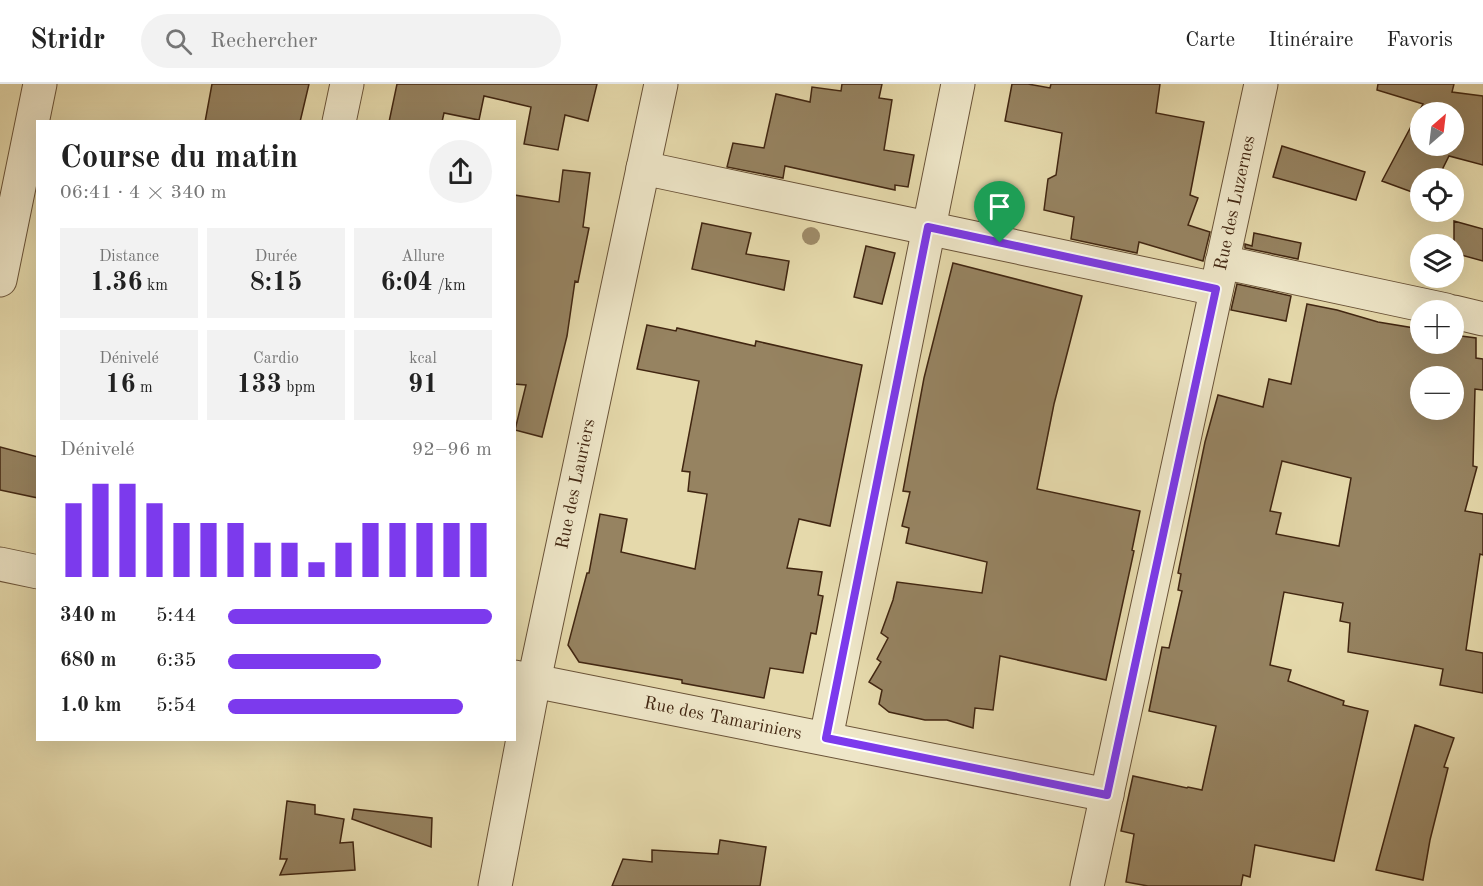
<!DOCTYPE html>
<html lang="fr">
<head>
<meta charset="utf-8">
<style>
  body { margin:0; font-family:"Old Standard TT",serif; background:#f2f2f2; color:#222; height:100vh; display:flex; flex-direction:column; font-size:22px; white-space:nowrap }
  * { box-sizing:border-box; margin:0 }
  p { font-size:20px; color:#767676 }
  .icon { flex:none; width:33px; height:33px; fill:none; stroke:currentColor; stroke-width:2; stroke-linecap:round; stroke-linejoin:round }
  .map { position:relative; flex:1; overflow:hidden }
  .side { position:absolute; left:36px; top:36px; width:480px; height:621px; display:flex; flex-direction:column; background:#fff; border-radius:0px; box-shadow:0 6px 24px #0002 }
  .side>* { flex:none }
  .needle { width:39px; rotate:28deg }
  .buttons { position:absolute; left:1410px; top:18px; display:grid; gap:12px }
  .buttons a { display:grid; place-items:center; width:54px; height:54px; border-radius:50%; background:#fff; box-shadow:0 6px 24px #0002; font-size:30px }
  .pin { position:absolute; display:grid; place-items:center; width:51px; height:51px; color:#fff; margin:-62px -26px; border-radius:50% 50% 50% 0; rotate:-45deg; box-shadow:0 0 6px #0007 }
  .pin .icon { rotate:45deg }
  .round { display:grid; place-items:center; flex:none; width:63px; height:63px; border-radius:32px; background:#f2f2f2 }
  .headline { display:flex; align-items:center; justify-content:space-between; height:102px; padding:0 24px }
  h1 { font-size:33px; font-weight:600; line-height:45px }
  .metrics { display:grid; grid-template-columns:repeat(3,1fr); gap:9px; height:102px; padding:6px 24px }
  .metrics div { display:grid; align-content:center; border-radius:0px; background:#f2f2f2; text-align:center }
  .metrics b { font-size:26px; font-weight:600 }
  .metrics small { font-size:16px; font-weight:400 }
  .metrics p { font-size:16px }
  .chart { height:168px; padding:12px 24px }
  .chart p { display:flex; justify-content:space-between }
  .chart svg { width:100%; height:108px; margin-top:6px; stroke:#7c3aed; stroke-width:6 }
  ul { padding:0 24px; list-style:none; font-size:20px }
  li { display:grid; grid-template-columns:96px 72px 1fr; align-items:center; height:45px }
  li i { height:15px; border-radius:8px; background:#7c3aed }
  header { display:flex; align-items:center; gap:36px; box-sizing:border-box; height:84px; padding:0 30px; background:#fff; border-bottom:2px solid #e0e0e0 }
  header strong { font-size:28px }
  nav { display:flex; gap:33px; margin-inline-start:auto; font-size:21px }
  .search { width:420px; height:54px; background:#f2f2f2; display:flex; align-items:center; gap:15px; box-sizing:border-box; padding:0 21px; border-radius:33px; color:#767676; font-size:22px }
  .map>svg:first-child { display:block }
  .building { fill:#968361; stroke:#412611; stroke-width:1.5; fill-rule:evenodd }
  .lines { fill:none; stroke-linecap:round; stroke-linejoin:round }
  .minor-casing { stroke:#6a5338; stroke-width:35 }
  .minor { stroke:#eee6c8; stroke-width:33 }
  .tree { fill:#9e8b68 }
  .route-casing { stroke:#fff; stroke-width:12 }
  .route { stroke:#7c3aed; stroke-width:8 }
  .labels { text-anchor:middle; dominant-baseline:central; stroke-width:6; stroke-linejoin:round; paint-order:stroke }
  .street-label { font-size:18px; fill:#412611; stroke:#eee6c8 }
</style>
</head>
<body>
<header>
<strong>Stridr</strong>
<div class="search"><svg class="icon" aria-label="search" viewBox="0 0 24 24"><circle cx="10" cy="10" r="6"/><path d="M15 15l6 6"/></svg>Rechercher</div>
<nav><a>Carte</a><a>Itinéraire</a><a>Favoris</a></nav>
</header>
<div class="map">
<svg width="1483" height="802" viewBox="0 0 1483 802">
  <rect width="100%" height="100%" fill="#e5d9ab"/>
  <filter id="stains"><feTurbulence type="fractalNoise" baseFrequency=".00333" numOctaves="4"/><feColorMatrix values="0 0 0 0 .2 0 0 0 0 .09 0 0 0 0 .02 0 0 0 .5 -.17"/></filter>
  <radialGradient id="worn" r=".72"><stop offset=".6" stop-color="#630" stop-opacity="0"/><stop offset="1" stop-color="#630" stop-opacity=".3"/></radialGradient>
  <path class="building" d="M212,0h97l-9,38h-95z
    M397,0h200l-9,37 -23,-6 -7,35 -34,-6 7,-37 -47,-11 -5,24 -35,-7 -2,9h-53z
    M842,0h40l-3,14 13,2 -8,50 30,5 -6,32 -13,-2v5l-110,-24 -2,12 -56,-11 6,-24 31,5 12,-54 34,8 2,-15 29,4z
    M1012,0h16l22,4 1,-4h109l-4,29 48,9 -14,73 8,3 -10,27 22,7 -7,29 -64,-19 -2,11 -66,-14 3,-22 -30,-7 4,-31 8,-4 6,-42 -57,-12z
    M1378,0h76l-2,8 31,4v69l-34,-9 -11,22h-18v17l-38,-14 41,-77 -46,-14zM1420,28h34v34h-34z
    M1282,62l83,26 -9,28 -83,-23z
    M563,86l27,3 -7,54 6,1 -11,54 -3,-1 -8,55 -25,101 -27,-7 11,-45 -12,-1v-189l45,7z
    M1454,137l29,8v32l-29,-8z
    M702,139l49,10 -5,21 43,7 -5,29 -92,-21z
    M1254,149l47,10 -3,16 -53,-11v-4l7,2z
    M866,162l29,7 -13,51 -28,-7z
    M953,179l129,33 -28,108 -17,85 103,22 -8,39 2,1 -28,129 -106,-24 -7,54 -18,-2 -2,20 -26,-8h-22l-36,-8 -10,-8 3,-14 -13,-8 12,-20 -4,-3 11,-21 -7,-5 12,-33 4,-18 85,11 5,-31 -81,-19 3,-15 -7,-2 8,-34 -7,-1 21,-113z
    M1237,200l54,12 -5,25 -55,-11z
    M1307,220l30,6 41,12 42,7v15h34v-9l22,3v20l7,1v31l-8,-1 -2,77 4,1 -12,44 18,3v41l-3,-1 -14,96 17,3v40l-43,-8 3,-16 -95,-17 2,-29 -10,-2 3,-18 -59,-11 -14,73 21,5 -3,11 56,20 -1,4 25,6 -34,150 -79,-16 -5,32 -7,-2 -2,11h-93l-22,-4 8,-48 -13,-3 12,-55 54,12 1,-1 14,3 14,-64 -67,-15 13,-64 7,1 13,-57 -4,-1 3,-16 -3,-1 27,-131 13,-47 45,12 6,-28 22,5zM1420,292h34v34h-34zM1282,377l69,17 -12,68 -63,-12 5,-21 -11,-2z
    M647,241l29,6 1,-3 78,18 1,-5 106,24 -32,161 -31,-7 -12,49 35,4 -4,23 5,1 -7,38 -5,-1 -8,40 -33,-5 -6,30 -82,-15v-3l-103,-18 -11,-17 19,-72h2l11,-59 27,5 -6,33 74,17 12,-75 -19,-3 2,-19 -8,-1 17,-90 -62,-12z
    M0,363l38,10v41l-38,-8z
    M1415,641l39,13 -10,29 4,1 -18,72 -7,40 -47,-10z
    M287,717l28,4v9l29,5 -4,24 13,-1 2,28 -75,5 7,-16h-7z
    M354,725l78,9 -1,29 -79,-28z
    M720,756l46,7 -6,39h-148l11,-27 29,3v-12l66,4z"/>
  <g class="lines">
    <defs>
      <g id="minor">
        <path d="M339,38l8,-38"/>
        <path d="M643,84l573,121"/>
        <path d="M1222,178l224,48"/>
        <path d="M0,196l40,-196"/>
        <path d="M1454,228l29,7"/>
        <path d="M0,480l38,8"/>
        <path id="s1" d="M514,593l593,118"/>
        <path d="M826,654l132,-654"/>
        <path id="s2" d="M495,802l39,-205 127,-597"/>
        <path id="s3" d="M1087,802l174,-802"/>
      </g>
    </defs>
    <use href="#minor" class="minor-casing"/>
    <use href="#minor" class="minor"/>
  </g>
  <circle class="tree" cx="811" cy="152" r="9"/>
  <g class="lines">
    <defs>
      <path id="route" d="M928,143l288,62 -109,506 -281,-57z"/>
    </defs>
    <use href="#route" class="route-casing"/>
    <use href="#route" class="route"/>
  </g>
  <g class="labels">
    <g class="street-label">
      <text stroke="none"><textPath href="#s3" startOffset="699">Rue des Luzernes</textPath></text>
      <text stroke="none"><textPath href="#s2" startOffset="410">Rue des Lauriers</textPath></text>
      <text stroke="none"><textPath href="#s1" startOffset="213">Rue des Tamariniers</textPath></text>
    </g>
  </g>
  <rect width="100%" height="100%" filter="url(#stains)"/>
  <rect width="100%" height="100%" fill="url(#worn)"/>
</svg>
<div class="buttons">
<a><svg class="needle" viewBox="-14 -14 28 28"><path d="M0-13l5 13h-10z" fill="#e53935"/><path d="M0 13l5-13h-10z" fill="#767676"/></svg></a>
<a><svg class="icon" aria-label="locate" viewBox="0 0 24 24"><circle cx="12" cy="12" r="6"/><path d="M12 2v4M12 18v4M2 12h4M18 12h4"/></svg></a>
<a><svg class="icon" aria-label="layers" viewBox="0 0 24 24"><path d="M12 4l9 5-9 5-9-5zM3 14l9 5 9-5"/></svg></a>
<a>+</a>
<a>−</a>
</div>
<div class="pin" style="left:1000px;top:159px;background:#1e9e55"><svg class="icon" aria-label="arrive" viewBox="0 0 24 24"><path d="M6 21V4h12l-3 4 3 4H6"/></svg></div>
<section class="side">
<div class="headline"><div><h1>Course du matin</h1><p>06:41 · 4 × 340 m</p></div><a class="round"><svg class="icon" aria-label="share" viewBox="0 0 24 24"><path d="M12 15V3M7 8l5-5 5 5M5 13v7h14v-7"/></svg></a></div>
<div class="metrics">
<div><p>Distance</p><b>1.36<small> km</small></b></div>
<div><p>Durée</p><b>8:15</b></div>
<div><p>Allure</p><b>6:04<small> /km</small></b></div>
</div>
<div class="metrics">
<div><p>Dénivelé</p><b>16<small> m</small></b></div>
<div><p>Cardio</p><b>133<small> bpm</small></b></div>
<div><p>kcal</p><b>91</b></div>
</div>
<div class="chart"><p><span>Dénivelé</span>92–96 m</p>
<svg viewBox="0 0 160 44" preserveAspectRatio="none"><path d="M5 44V14M15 44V6M25 44V6M35 44V14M45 44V22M55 44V22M65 44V22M75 44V30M85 44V30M95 44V38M105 44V30M115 44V22M125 44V22M135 44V22M145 44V22M155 44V22"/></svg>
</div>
<ul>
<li><b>340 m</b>5:44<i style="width:100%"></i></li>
<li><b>680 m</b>6:35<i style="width:58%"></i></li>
<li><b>1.0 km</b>5:54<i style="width:89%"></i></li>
</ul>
</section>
</div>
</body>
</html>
